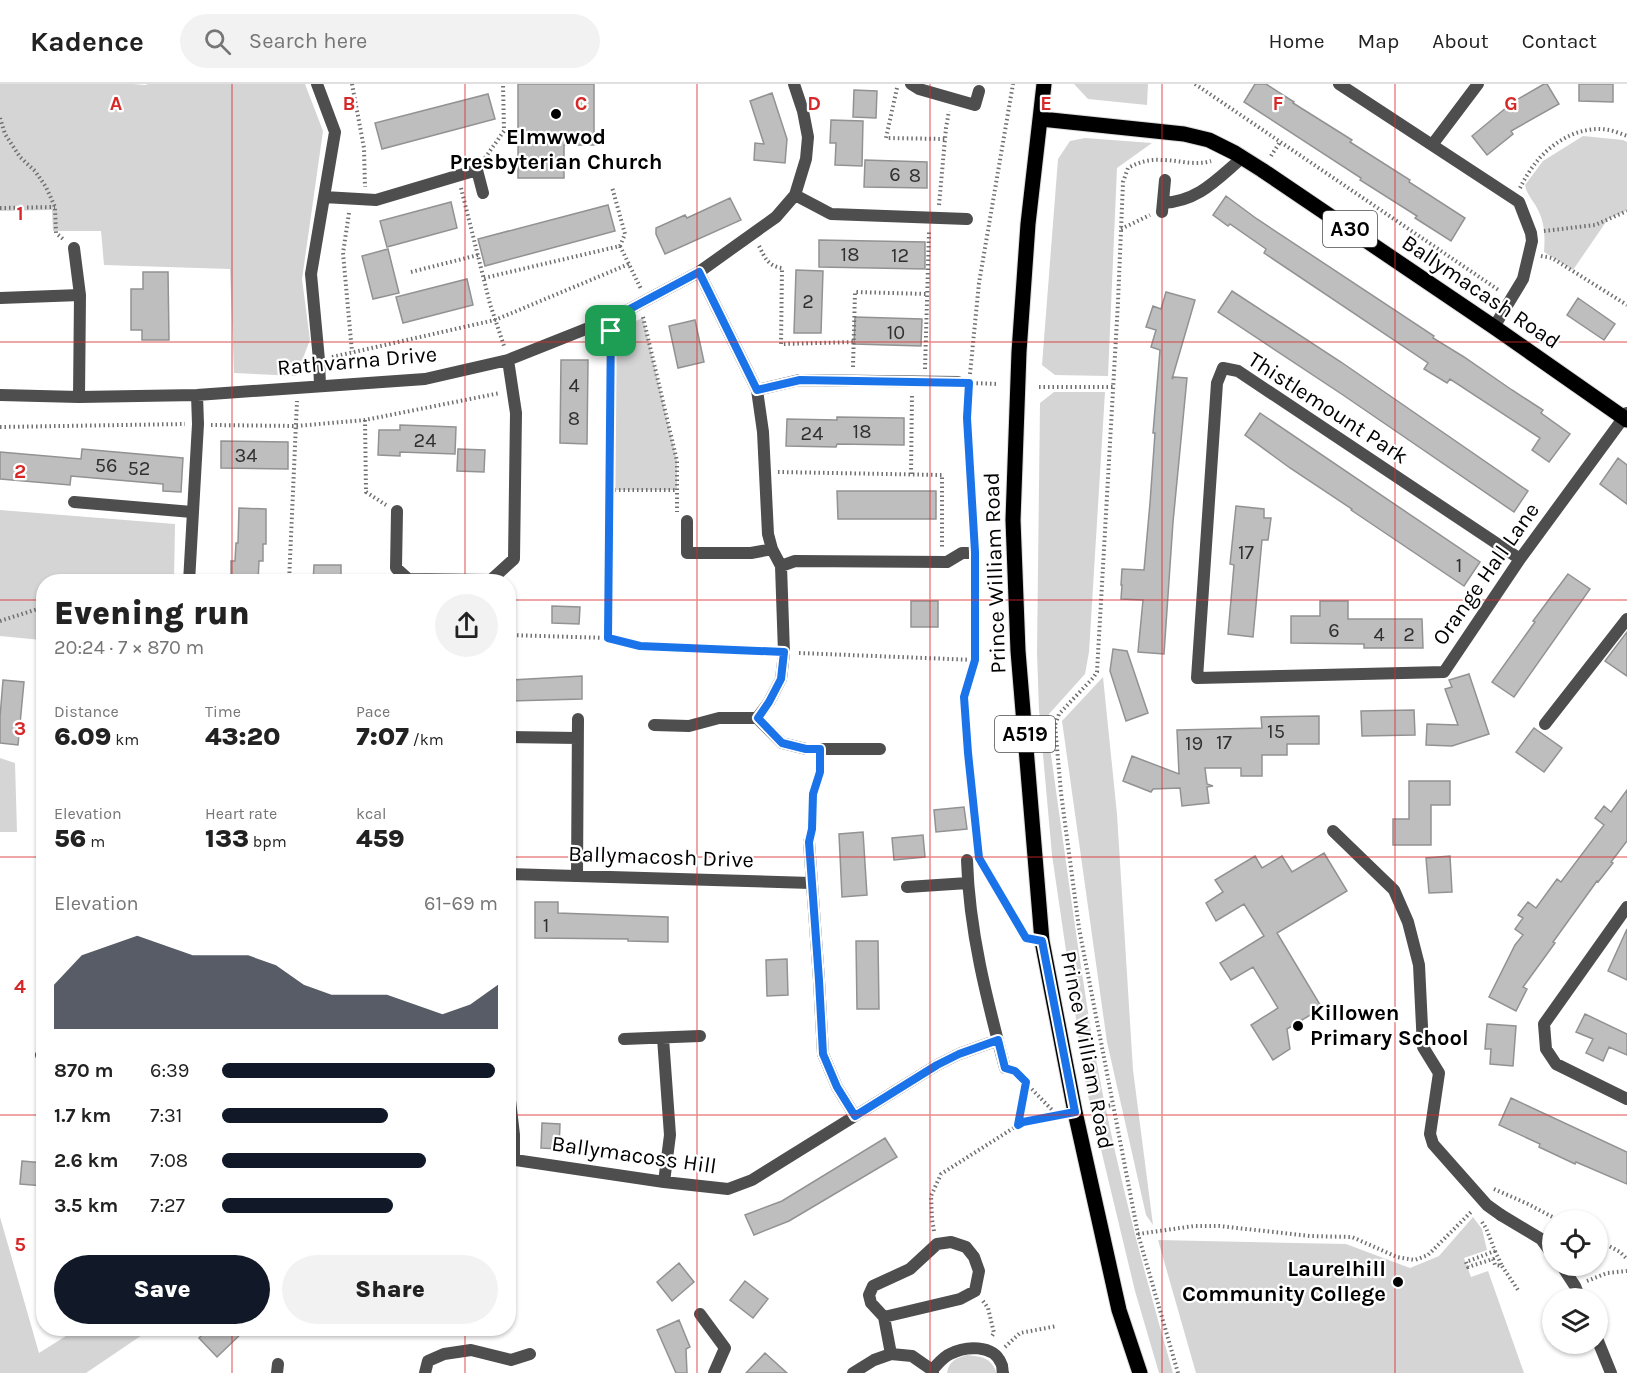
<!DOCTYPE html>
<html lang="en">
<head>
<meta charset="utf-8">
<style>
  body { margin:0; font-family:Karla,sans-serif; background:#f2f2f2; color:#222; height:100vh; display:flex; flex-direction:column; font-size:22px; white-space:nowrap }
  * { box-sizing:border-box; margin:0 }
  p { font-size:20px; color:#767676 }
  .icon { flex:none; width:33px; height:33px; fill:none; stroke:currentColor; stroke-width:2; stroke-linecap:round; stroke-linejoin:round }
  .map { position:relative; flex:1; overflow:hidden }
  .details { position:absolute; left:36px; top:490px; width:480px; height:762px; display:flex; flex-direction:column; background:#fff; border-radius:24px; box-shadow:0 2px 4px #0004 }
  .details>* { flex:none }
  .fabs { position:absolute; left:1542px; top:1126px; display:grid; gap:12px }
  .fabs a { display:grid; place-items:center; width:66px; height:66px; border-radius:50%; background:#fff; box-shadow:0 2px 4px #0004; font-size:30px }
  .pin { position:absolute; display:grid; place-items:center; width:51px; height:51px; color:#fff; margin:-26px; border-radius:12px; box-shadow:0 3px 9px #0006 }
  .round { display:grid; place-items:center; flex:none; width:63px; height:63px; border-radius:32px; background:#f2f2f2 }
  .head { display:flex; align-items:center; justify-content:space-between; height:102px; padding:0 18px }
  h1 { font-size:33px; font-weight:800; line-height:45px }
  .figures { display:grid; grid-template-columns:repeat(3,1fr); gap:9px; height:102px; padding:6px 18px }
  .figures div { display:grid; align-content:center }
  .figures b { font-size:26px; font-weight:800 }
  .figures small { font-size:16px; font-weight:400 }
  .figures p { font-size:16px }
  .chart { height:168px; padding:12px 18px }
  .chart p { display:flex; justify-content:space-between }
  .chart svg { width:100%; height:108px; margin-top:6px; fill:#111827; opacity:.7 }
  .button { display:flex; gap:12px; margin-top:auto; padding:12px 18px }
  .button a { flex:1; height:69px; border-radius:36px; background:#111827; color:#fff; font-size:24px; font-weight:800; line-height:69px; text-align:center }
  .button a+a { background:#f2f2f2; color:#222 }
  ul { padding:0 18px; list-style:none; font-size:20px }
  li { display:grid; grid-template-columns:96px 72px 1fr; align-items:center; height:45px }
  li i { height:15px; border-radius:8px; background:#111827 }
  header { display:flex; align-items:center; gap:36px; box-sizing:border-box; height:84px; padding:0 30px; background:#fff; border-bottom:2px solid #e0e0e0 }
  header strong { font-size:28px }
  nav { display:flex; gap:33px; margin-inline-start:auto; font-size:21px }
  .search { width:420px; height:54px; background:#f2f2f2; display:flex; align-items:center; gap:15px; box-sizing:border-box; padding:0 21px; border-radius:33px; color:#767676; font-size:22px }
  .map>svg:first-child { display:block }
  .green { fill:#d5d5d5 }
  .building { fill:#bebebe; stroke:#929292; stroke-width:1.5 }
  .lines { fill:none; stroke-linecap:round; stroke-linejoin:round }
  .primary-casing { stroke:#dbdbdb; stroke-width:17 }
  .path { stroke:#707070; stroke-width:4; stroke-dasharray:1.5 3; stroke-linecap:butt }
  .service { stroke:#4e4e4e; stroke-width:12 }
  .minor { stroke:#4e4e4e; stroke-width:12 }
  .primary { stroke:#000; stroke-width:15 }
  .route-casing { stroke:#fff; stroke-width:12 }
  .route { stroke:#1a73e8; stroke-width:8 }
  .grid { fill:none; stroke:#d62828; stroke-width:1.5; stroke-opacity:0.55 }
  .poi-dot { fill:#000; stroke:#fff; stroke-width:2 }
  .labels { text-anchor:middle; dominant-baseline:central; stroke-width:4.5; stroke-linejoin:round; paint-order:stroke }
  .number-label { font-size:20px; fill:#303030 }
  .shield { fill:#fff; stroke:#4c4c4c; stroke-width:1.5 }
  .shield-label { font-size:21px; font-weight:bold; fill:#000 }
  .poi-label { font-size:22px; font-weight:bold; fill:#000; stroke:#fff }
  .street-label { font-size:22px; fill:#000; stroke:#fff }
  .grid-label { font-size:20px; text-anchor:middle; font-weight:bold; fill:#d62828; stroke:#fff; stroke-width:4.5; stroke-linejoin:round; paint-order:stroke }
</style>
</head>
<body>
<header>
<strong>Kadence</strong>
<div class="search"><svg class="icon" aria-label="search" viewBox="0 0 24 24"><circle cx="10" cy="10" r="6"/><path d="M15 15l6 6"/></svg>Search here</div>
<nav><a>Home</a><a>Map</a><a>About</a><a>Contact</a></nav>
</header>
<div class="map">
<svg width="1627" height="1289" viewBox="0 0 1627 1289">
  <rect width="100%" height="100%" fill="#fff"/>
  <path class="green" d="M0,0h133l12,1 3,-1h157l18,47 -21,148 8,61 -14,36 -62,-3 -4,-104 -126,-4 -3,-34h-48l-1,-21 -52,1z
    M1074,0h74l-1,21 -59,-6z
    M1583,52l40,4 4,2v67l-3,3 -16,7 -35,51 -29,-18c1,-14 1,-27 -5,-40 -4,-10 -12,-16 -14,-27l18,-24z
    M1085,54l67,5 -35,25 -9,208 -53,-1 -13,-10 16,-206 12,-18z
    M643,234l34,143v29h-67l1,-159z
    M1054,308h51l-16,260 -4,22 -36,40 -2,13c15,103 28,207 45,310 20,114 49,225 81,336h-14l-24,-82 -49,-204 -34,-232 -13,-145 -2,-58 3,-249z
    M0,426l175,14 -1,58h-130l-1,32 -2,26 -41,-4z
    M1103,593l14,137 16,256 20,155 -7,-10 -39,-173 -45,-321z
    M0,674l15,5 2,69h-17z
    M0,1133l39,136 38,-24h74l-65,44h-86z
    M1473,1133l9,12 5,21 -23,8 7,19 17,-6 36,102h-328l-38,-133 188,4 64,24 29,-12z
    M967,1271c16,2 23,2 30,18h-50c2,-12 9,-15 20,-18z"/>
  <path class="building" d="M518,0h76v61h-30v33h-46z
    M1255,0h11l28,18 -1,1 59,37 -2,2 60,38 -1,2 56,36 -14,23 -36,-23 2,-2 -57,-36 1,-2 -117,-76z
    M1544,0h3l12,20 -48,27 2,3 -26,21 -15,-19 41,-34z
    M1579,0h34v18l-34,-1z
    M854,6l23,1 -1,27 -23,-1z
    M772,9l15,46 -2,24 -31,-3 1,-17 9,1 -14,-43z
    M488,10l7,25 -113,30 -7,-26z
    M831,36l32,1 -1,45 -27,-1 1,-22h-6z
    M865,76l62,2v26l-63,-1z
    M1226,112l31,23 177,117 -1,2 31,19 48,33 31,20 -2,3 29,21 -21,28 -17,-12 8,-12 -90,-59 -3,4 -23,-14 4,-6 -164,-110 2,-4 -36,-25 -2,2 -15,-11z
    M730,114l11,22 -76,34 -9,-20v-6l29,-13 2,3z
    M451,118l6,26 -70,19 -7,-26z
    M608,121l7,26 -130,35 -7,-27z
    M819,156l106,2v27l-106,-2z
    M388,165l11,44 -26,6 -11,-43z
    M796,186l27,1 -2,62h-27z
    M143,188h25l1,68h-27v-10h-11v-41h12z
    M467,195l6,26 -70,18 -7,-26z
    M1232,207l109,71 187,129 -14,21 -171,-117 -125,-83z
    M1166,208l29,8 -23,79 2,-2 13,1 -14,144 -9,132 -26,-2 5,-52 -22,-1 1,-14h-1l1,-16 22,1 6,-67 5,-70h-2l7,-83 -9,-3 5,-17 -10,-3 7,-21 8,3z
    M1578,214l37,26 -11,16 -37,-25z
    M855,233l67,2 -1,27 -67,-2z
    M695,236l9,42 -26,6 -9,-42z
    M561,276h27l-1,84 -27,-1z
    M1260,329l220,149 -16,24 -113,-76 1,-1 -62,-41 -45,-33z
    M837,333l67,1v27l-67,-1 -1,3 -50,-1 1,-27 50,1z
    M400,341l56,2 -1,27 -55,-2v4l-22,-1 1,-25h21z
    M221,357l67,1v27l-67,-1z
    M82,365l101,9 -2,34 -18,-1v-7l-92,-8 -1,9 -70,-6v-27l81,7z
    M458,365l27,1 -1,22 -27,-1z
    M1618,374l9,7v39l-27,-20z
    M837,407h99v28h-98z
    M1236,422l28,3v9h7l-3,22h-6l-9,97 -25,-3 6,-69 -4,-1z
    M239,424l27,1v35h-3v17h-4l-1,21h-27v-21h4l1,-18h2z
    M314,481h27v17h-28z
    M1568,490l22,15 -76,108 -22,-15 43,-60 -2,-1z
    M911,517h27v26h-27z
    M1320,517h28v18h74l1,29h-59v-4l-73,-1v-27h29z
    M552,522l28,1 -1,17 -27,-1z
    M1627,548v44l-22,-15z
    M1113,565l14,2 21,62 -22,8 -16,-50z
    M1469,590l20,60 -37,12 -26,-1 1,-21 31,1 -13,-36 7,-2 -3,-7z
    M582,592v23l-71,2v-21z
    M3,596l21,2 -6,63 -18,-2v-26z
    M1414,626l1,25 -53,1 -1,-25z
    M1319,632v28h-32v11h-25v21h-21v-8h-36l2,16 6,2 -6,1 2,16 -27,3 -2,-18 -27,1 -2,3 -28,-11 9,-25 47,18 -2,-44 85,-2 -1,-11z
    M1534,644l28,20 -18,24 -28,-20z
    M1409,697h41v24h-19v40h-38v-26h16z
    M1627,706v51l-16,21 2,1 -15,19 -1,-1 -44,61 2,1 -32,44 4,2 -11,22 -27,-14 26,-52 8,-10 -8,-6 8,-11 -5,-3 10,-13 8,6 21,-29 4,3 43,-57 -9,-7 9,-12 7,6z
    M964,723l3,22 -31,3 -2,-22z
    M863,748l4,63 -25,2 -3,-63z
    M923,751l2,22 -31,3 -2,-22z
    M1324,769l23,38 -70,42 45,75 -35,21 3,20 -17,11 -22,-35 27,-17 -25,-41 -22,13 -11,-17 44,-27 -20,-32 -28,17 -10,-18 17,-11 -8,-12 40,-24 7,12 20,-12 10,16z
    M1450,772l2,36 -23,1 -3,-35z
    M535,818h23v11l110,4v25l-40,-1v-2l-93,-1z
    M1627,845v51l-19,-9z
    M856,857h22l1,68h-22z
    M787,875l1,36 -21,1 -1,-36z
    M1585,930l42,20v21l-18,-8 -6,14 -17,-8 7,-14 -17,-7z
    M1487,940l29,2 -3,40 -23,-2 1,-15h-6z
    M1511,1014l116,54v32l-51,-22 -1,2 -36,-17 1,-3 -41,-19z
    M542,1039l18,1 -1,25 -18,-1z
    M885,1054l12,19 -108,64 -35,14 -9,-20 37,-14z
    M22,1077l22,2v23l-24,-2z
    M679,1179l15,19 -22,19 -15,-19z
    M745,1197l23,18 -15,19 -23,-18z
    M679,1236l11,27 -4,2 1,24h-11l-19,-43z
    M208,1245h38l-29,28 -18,-19z
    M765,1269l22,20h-41z"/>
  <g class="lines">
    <defs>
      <path id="primary" d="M1044,0l-16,140 -9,128 -6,168 5,131 24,290 33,171 44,198 21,63
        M1041,35l143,15 25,6 26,13 27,17 232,157 133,93"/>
    </defs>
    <use href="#primary" class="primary-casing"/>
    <path class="path" d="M352,0l12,64 1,39
      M1195,0l305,207
      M897,4l-11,50 59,1
      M0,34l5,16 15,23 15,14 11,16 9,20 1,26 7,6
      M1271,72l9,-14
      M485,74l19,-27 -1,-47
      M461,104l29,116 14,42
      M1520,104c5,-10 11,-20 18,-28 17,-20 44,-35 71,-30 6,1 12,4 18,6
      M939,121l7,-77 3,-17
      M0,124l55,-1
      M349,129l-6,40 9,99
      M1121,145l29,-14
      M1544,147l51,-6 32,-14
      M620,162l21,43
      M759,162c6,12 9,20 23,22l-1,76 73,-2
      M1541,172l11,2 75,47
      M411,188l67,-17
      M484,194l136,-32 5,-12 -13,-47
      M643,233l34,144v51
      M332,273l163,-37 134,-56
      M853,283l2,-75 72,2
      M925,285l4,-137
      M970,290l9,-91 34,-199
      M972,299l26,1
      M1039,303h74
      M969,309l-2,25 7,121
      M365,336l1,72 20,13
      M211,341l85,1 69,-6 135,-27
      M0,343l185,-3
      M778,388l164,3v74
      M911,390l1,-80
      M610,406h67
      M975,483v93l-11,37 15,154
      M289,498l8,-181
      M375,498l8,-6
      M0,537l44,-14
      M508,551l100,3 32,8 130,6
      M608,554l3,-305
      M799,569l176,7
      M812,745v-35l8,-22v-9
      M983,780l42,71
      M1016,989l41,42
      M1091,1025l22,-4
      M1018,1040l8,-42
      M1494,1105l34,15 32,17
      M1482,1138l4,6 9,23 -29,11 2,5 25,-8 2,6 7,1 16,24
      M934,1147l-2,-12 -1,-23 10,-22 82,-52 35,-6
      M1138,1150l56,-8h25l91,10 42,1 45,20 18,3 13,-5 44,-44
      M1598,1156l22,12 7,7
      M1495,1167l7,15
      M1587,1197l20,-8 20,-2
      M983,1217l5,7 6,25 -2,3
      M1005,1263l15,-14 37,-7
      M1178,1289l-40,-139 -59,-306 -18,-135 -6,-68 4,-11 34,-36 4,-6 21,-370 5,-120 5,-14c11,-6 21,-9 34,-8 17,0 32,6 49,1"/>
    <path class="service" d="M1163,119c36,-2 54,-24 79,-45
      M1162,128l3,-32
      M74,418l118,10
      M1333,747l61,59 14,32 11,43 4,82 16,26 -9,61 3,10 54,61 14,10"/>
    <path class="minor" d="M317,0l18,48 -24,142 8,86 1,26
      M911,0l8,5 56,16 4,-14
      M1339,0l180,118 12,31 1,8 -9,38 -29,48
      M1432,61l46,-61
      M795,111l36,19 136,5
      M324,113l52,3 101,-30 6,23
      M74,164l6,47 -1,102
      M0,214l80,-3
      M757,306l42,-10 159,2
      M0,311l79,2 118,-2 228,-16 83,-19 103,-41 88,-47 77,-55 19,-22 11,-36 2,-22 -5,-26 -9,-27
      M397,427l-1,57 12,11 83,1 23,-21 2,-146 -8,-53
      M687,437v32h64l21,-4
      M1520,475l-282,-188 -15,-3 -6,15 -20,295 247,-6 76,-113 107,-146
      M781,482l14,-5 152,1 15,-9h13
      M189,498l9,-158 -1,-29
      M757,634l25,25 24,6h74
      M1545,640l82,-105
      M654,641l35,1 30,-8h38l12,-16 12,-23 3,-26 -3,-87 -9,-17 -4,-15 -5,-102 -6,-42 -58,-118
      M508,653l70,1
      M809,758l10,138 4,74 14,33 18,29
      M967,776c2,71 20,140 38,208
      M508,790l303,9
      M577,792l1,-157
      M907,803l61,-4
      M1627,823l-83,117 2,25 10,15 71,35
      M663,954l7,97 -6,47
      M624,955l76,-3
      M41,971l3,1
      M508,999l6,52v25
      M508,1075l156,23 64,7 24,-9 185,-115 22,-11 39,-14
      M1501,1131l40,24 11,15
      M1562,1182l13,20 5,13
      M700,1230l25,34 -11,25
      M884,1233l76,-18 15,-8 4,-20 -5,-14 -8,-10 -15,-5 -14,2 -27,25 -37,17 -4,9 2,8 13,14 7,37
      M1598,1257l13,32
      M932,1286c6,-6 11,-13 18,-16 15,-8 43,-10 51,9 2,3 1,7 2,10
      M277,1289l1,-9
      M425,1289l3,-12 16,-7 27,-4 40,10 19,-6
      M853,1289l21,-13 17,-6 21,2 20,14 1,3"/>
    <use href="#primary" class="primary"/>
  </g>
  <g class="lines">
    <defs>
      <path id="route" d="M699,188l58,118 43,-10 169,3 -2,35 8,134v108l-11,37 4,56 11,105 47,80 16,3 33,171 -52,10 -5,3 8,-43 -11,-11 -10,-3 -7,-28 -39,14 -22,11 -82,51 -18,-29 -14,-33 -4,-74 -10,-138 3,-13 1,-35 7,-22v-23h-14l-24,-6 -24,-25 11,-16 12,-23 3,-27 -144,-6 -32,-8 3,-319z"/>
    </defs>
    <use href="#route" class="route-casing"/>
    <use href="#route" class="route"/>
  </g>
  <path class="grid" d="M232,0v498M465,0v498M697,0v1289M930,0v1289M1162,0v1289M1395,0v1289M0,258h1627M0,516h44M508,516h1119M0,773h44M508,773h1119M0,1031h44M508,1031h1119M232,1245v44M465,1245v44"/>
  <g class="poi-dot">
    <circle cx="556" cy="30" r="6"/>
    <circle cx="1298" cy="942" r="6"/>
    <circle cx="1398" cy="1198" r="6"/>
  </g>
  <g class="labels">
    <g class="number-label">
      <text x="895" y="90">6</text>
      <text x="915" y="91">8</text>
      <text x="850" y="170">18</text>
      <text x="900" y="171">12</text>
      <text x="808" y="217">2</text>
      <text x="896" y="248">10</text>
      <text x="574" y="301">4</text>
      <text x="574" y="334">8</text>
      <text x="862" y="347">18</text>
      <text x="812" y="349">24</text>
      <text x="425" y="356">24</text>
      <text x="246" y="371">34</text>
      <text x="106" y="381">56</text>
      <text x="139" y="384">52</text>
      <text x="1246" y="468">17</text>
      <text x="1459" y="481">1</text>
      <text x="1334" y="546">6</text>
      <text x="1379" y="550">4</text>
      <text x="1409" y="550">2</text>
      <text x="1276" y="647">15</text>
      <text x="1224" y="658">17</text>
      <text x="1194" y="659">19</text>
      <text x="546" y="841">1</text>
    </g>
    <g class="shield">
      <rect x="1323" y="127" width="54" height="36" rx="4.5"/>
      <rect x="995" y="632" width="60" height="36" rx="4.5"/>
    </g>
    <g class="shield-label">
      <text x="1350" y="145">A30</text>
      <text x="1025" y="650">A519</text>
    </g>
    <g class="poi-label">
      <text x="556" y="53">Elmwwod<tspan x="556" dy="25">Presbyterian Church</tspan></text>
      <text x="1310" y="929" text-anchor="start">Killowen<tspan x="1310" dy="25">Primary School</tspan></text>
      <text x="1386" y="1185" text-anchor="end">Laurelhill<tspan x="1386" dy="25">Community College</tspan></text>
    </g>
    <g class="street-label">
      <text transform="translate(1481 208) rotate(34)">Ballymacash Road</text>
      <text transform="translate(357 277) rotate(-5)">Rathvarna Drive</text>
      <text transform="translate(1328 324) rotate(33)">Thistlemount Park</text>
      <text transform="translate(995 489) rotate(-92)">Prince William Road</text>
      <text transform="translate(1486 490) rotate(-55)">Orange Hall Lane</text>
      <text transform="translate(661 773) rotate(2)">Ballymacosh Drive</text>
      <text transform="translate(1087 966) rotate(79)">Prince William Road</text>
      <text transform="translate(634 1071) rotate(8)">Ballymacoss Hill</text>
    </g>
  </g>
  <g class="grid-label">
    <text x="116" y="26">A</text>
    <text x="349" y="26">B</text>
    <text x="581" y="26">C</text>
    <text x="814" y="26">D</text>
    <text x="1046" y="26">E</text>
    <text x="1278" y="26">F</text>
    <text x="1511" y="26">G</text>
    <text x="20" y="136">1</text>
    <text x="20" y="394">2</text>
    <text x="20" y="651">3</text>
    <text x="20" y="909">4</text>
    <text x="20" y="1167">5</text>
  </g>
</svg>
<div class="fabs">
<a><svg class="icon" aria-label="locate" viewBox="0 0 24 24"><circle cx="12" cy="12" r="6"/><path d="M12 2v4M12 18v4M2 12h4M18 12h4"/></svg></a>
<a><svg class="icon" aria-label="layers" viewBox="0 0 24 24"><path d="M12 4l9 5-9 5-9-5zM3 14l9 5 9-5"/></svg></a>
</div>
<div class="pin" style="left:611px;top:247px;background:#1e9e55"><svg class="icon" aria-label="arrive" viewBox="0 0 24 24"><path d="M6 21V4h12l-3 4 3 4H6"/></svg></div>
<section class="details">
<div class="head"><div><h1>Evening run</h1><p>20:24 · 7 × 870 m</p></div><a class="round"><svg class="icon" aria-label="share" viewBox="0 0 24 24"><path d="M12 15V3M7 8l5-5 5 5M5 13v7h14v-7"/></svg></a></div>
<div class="figures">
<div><p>Distance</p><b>6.09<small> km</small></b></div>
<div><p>Time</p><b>43:20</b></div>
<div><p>Pace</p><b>7:07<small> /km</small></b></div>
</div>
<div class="figures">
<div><p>Elevation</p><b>56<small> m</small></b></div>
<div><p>Heart rate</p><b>133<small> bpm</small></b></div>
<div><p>kcal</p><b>459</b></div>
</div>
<div class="chart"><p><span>Elevation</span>61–69 m</p>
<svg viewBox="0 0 160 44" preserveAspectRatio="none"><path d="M0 44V26L10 14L20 10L30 6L40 10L50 14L60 14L70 14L80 18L90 26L100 30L110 30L120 30L130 34L140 38L150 34L160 26V44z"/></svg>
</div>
<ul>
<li><b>870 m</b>6:39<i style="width:99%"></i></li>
<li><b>1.7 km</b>7:31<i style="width:60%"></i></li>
<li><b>2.6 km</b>7:08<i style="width:74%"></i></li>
<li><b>3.5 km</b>7:27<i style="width:62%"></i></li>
</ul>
<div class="button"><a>Save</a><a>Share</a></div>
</section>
</div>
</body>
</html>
